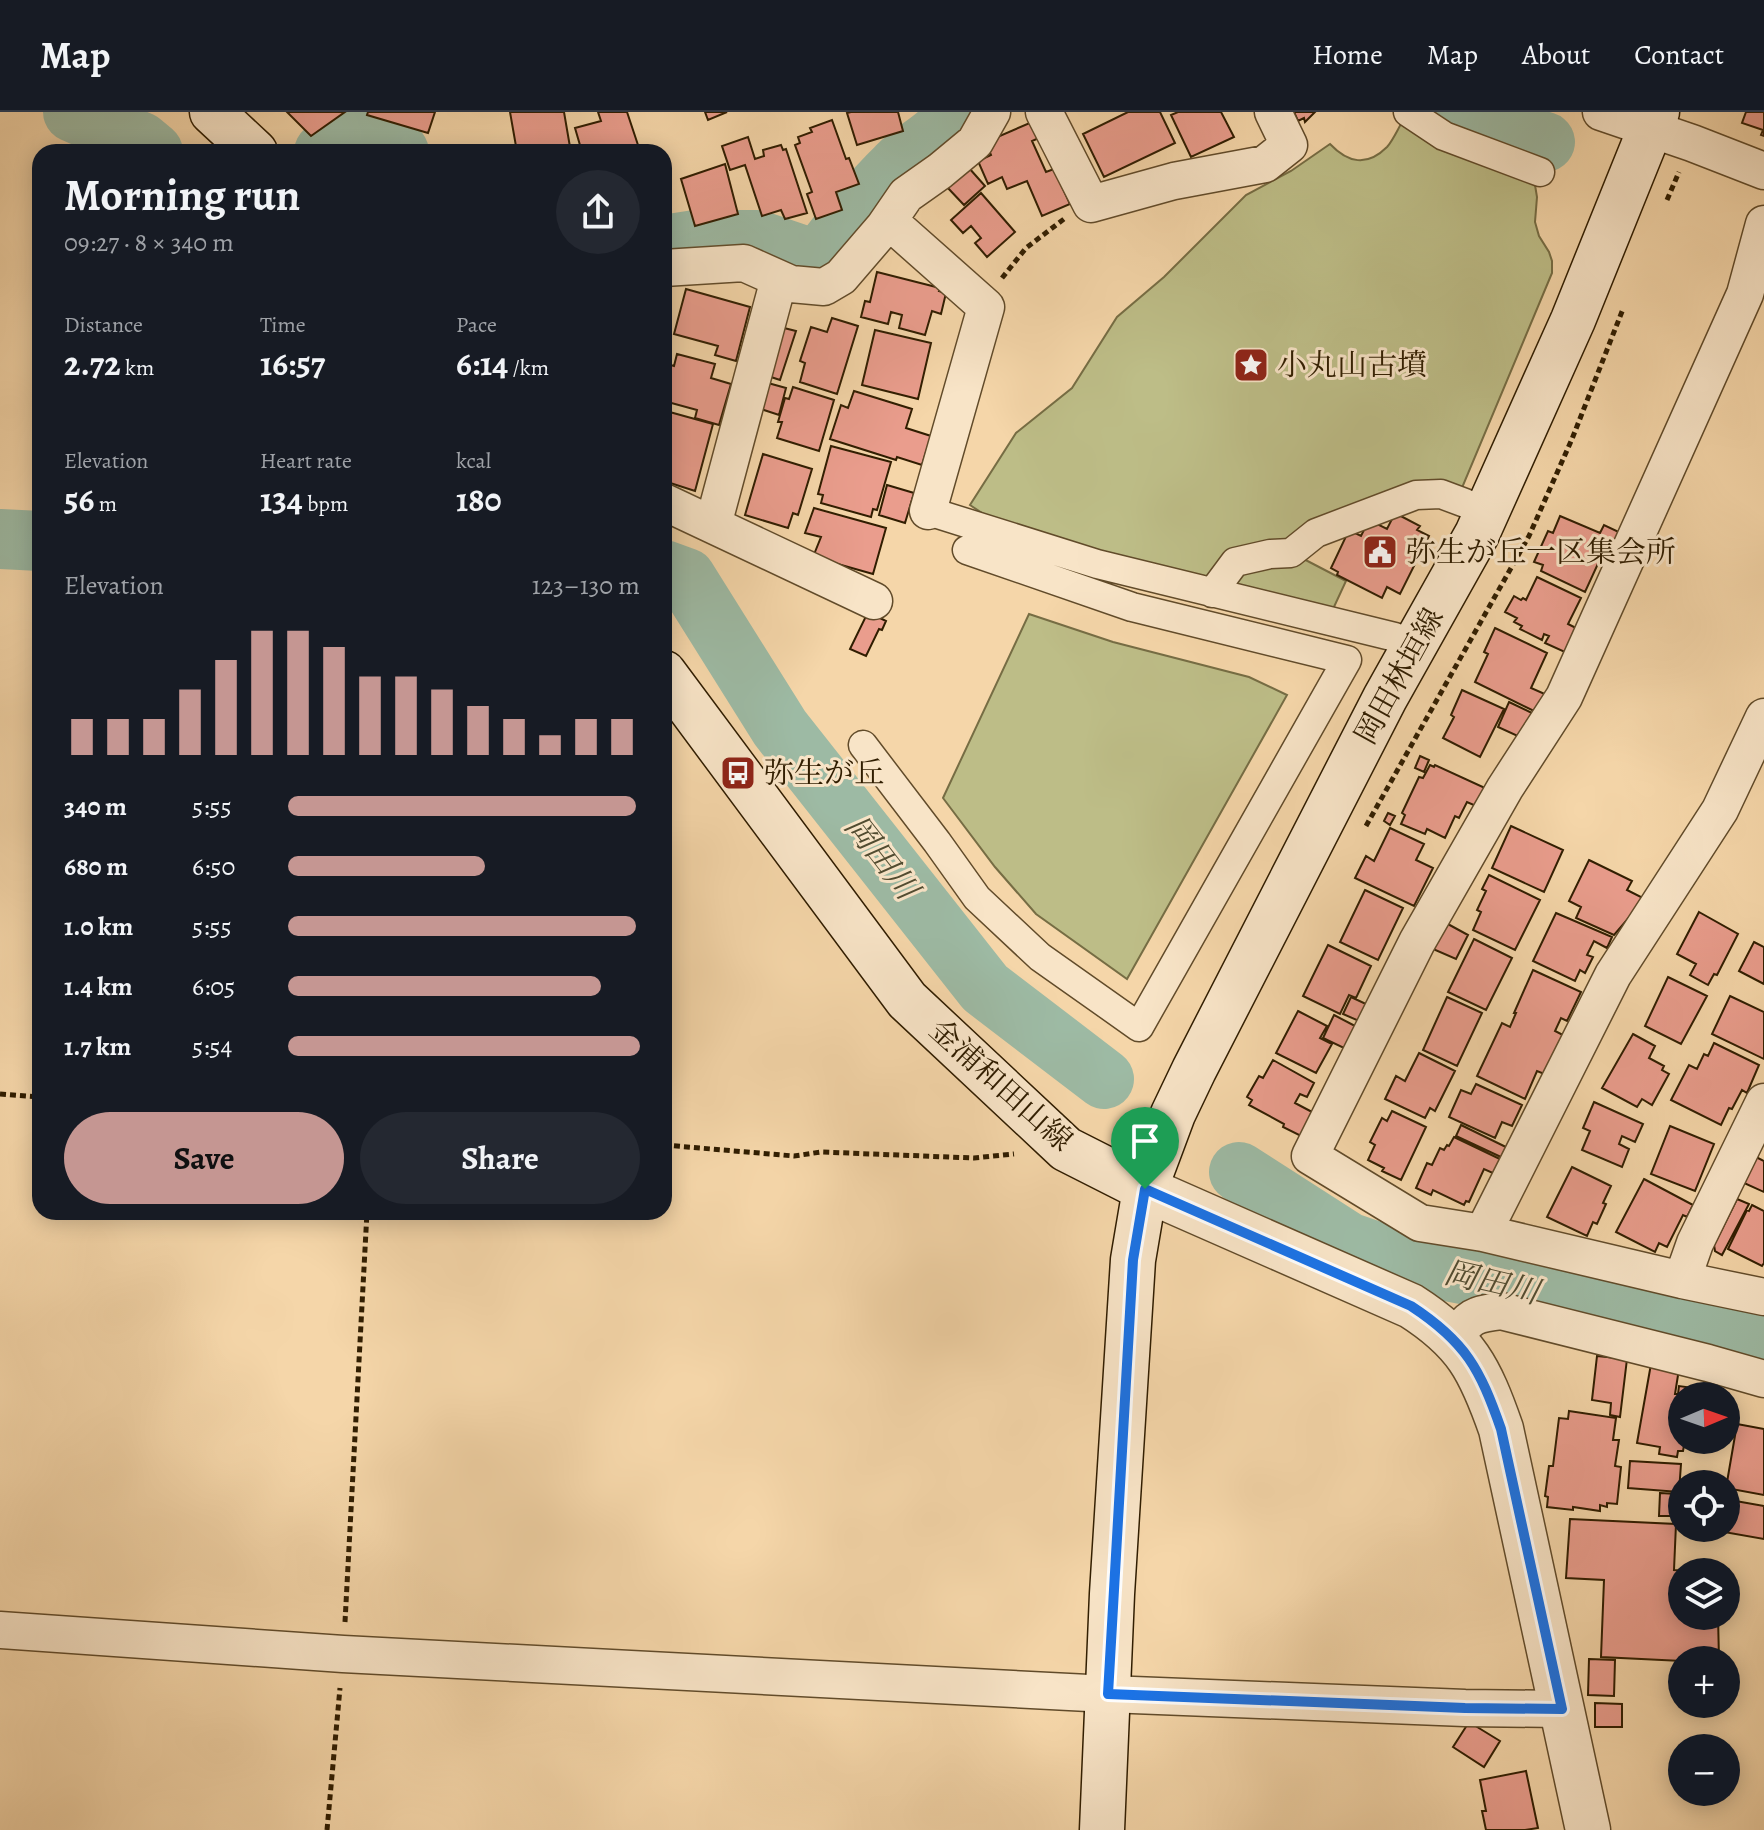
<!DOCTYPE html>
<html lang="en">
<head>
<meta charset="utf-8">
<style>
  body { margin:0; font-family:Alegreya,"Noto Serif JP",serif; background:#242831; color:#f1f3f6; height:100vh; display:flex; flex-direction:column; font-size:30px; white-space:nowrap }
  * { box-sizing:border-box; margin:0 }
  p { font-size:26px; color:#9ea1a6 }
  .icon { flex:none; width:44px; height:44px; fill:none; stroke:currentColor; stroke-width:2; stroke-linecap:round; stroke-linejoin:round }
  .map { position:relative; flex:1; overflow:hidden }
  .sheet { position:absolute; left:32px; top:32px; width:640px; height:1076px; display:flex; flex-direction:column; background:#171b24; border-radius:24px; box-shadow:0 4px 20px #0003 }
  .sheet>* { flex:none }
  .needle { width:52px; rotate:88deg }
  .fabs { position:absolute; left:1668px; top:1270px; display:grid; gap:16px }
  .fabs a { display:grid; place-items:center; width:72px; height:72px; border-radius:50%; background:#171b24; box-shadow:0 4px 20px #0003; font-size:40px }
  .pin { position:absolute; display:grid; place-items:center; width:68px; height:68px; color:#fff; margin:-82px -34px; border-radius:50% 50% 50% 0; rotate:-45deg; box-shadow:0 0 8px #0007 }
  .pin .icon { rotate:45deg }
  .round { display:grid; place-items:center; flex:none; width:84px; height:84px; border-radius:42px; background:#242831 }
  .summary { display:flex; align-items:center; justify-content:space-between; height:136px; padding:0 32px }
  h1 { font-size:44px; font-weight:700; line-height:60px }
  .stats { display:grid; grid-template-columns:repeat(3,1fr); gap:12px; height:136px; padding:8px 32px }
  .stats div { display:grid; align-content:center }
  .stats b { font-size:34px; font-weight:700 }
  .stats small { font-size:22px; font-weight:400 }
  .stats p { font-size:22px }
  .chart { height:224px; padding:16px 32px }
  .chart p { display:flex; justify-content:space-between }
  .chart svg { width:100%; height:144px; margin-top:8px; stroke:#c59692; stroke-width:6 }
  .action { display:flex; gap:16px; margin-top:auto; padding:16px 32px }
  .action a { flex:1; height:92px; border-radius:48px; background:#c59692; color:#111; font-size:32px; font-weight:700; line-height:92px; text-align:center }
  .action a+a { background:#242831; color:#f1f3f6 }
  ul { padding:0 32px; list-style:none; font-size:26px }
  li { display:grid; grid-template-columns:128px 96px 1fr; align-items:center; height:60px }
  li i { height:20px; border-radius:10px; background:#c59692 }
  header { display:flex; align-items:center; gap:48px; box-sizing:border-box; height:112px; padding:0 40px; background:#171b24; border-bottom:2px solid #363941 }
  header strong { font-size:38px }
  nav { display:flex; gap:44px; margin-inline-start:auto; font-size:28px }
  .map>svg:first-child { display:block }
  .green { fill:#bdbd87; stroke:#766d44; stroke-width:2 }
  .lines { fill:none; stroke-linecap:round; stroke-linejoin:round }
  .river { stroke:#9dbaa4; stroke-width:60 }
  .building { fill:#ea9d8d; stroke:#301d00; stroke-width:2 }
  .pedestrian-casing { stroke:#614b2a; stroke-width:31 }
  .minor-casing { stroke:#614b2a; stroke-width:39 }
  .tertiary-casing { stroke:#614b2a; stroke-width:47 }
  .secondary-casing { stroke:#301d00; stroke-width:47 }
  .path { stroke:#301d00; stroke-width:5; stroke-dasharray:6 4; stroke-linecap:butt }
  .pedestrian { stroke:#f8e4c7; stroke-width:28 }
  .minor { stroke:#f8e4c7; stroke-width:36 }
  .tertiary { stroke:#f8e4c7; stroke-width:44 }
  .secondary { stroke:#f8e4c7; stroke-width:44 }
  .route-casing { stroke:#fff; stroke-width:16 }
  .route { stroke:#1a73e8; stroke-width:10 }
  .labels { text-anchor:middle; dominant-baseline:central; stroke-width:6; stroke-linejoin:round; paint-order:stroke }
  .poi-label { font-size:30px; fill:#301d00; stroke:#f8e4c7; text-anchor:start }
  .street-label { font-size:30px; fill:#301d00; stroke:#f8e4c7 }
  .water-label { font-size:32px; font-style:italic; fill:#514c31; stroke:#f8e4c7 }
</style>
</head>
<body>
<header>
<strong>Map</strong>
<nav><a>Home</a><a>Map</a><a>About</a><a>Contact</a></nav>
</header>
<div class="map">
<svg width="1764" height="1718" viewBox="0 0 1764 1718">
  <rect width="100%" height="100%" fill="#f5d6a9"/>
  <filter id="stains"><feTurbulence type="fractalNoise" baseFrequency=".0025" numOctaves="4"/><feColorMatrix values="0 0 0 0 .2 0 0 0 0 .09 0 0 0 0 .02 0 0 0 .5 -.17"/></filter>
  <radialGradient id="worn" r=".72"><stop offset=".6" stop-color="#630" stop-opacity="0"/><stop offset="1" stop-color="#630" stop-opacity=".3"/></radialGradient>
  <path class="green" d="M1404,7l131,66 2,12 -2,25 4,14 10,16 3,9v12l-93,222 -245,83 -119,-25 -98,-30 -27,-18 46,-72 56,-45 45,-71 47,-40 82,-82 45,-24 39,-27c18,19 37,23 57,3 7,-8 11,-19 17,-28z
    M1296,443l50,26 -13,28 -110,-27z
    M1029,502l84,28 136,35 38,18 -160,284 -91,-65 -41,-47 -52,-69z"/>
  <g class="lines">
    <path class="river" d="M73,0l68,30 12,10
      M1464,0l16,10 65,20
      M324,40l19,-16 56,16
      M664,133l32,-5h61l50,17 17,-4c23,-30 46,-60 73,-86 18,-19 48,-31 59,-55
      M0,427l40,2
      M664,458l22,8 94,150 205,260 119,91
      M1239,1060l109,70 67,23 58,11 291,69"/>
  </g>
  <path class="building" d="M287,0h58l-34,24z
    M368,0h67l-7,21 -61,-18z
    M510,0h54l6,35 -28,5h-25z
    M598,0h29l12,36 -14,4h-43l-7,-24 26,-7z
    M705,0h22l-19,8z
    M851,0h47l5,19 -46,14 -10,-32z
    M1128,0h32l15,31 -71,34 -21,-43z
    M1178,0h43l13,25 -43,20 -20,-42z
    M1294,0h21l-10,10 -1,-4 -6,3z
    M1746,0h18v24l-3,-1 2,-5 -21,-7z
    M832,8l14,39 3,-1 10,26 -23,8 6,18 -26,9 -9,-25 5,-2 -17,-47 5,-2 -2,-6 14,-5 -2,-4z
    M1032,10l7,16 -7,3 14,31 8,-3 16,35 -28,12 -15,-35 -20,8 -5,-12 -14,7 -10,-23 13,-6 -3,-7 7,-10z
    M748,25l7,22 9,-3 -1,-6 18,-5 2,5 3,-1 21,64 -22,6 -4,-9 -19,6 -17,-51 -15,5 -8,-24z
    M725,52l13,50 -43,12 -14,-47z
    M969,56l16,18 -21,19 -17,-18z
    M981,81l34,39 -28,25 -12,-14 6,-5 -10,-12 -8,7 -12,-13z
    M877,160l63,16 -1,3 7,2 -5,21 -9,-3 -7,24 -26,-7 3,-13 -11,-3 -3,12 -27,-7 4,-16 5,1z
    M686,177l64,18 -14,54 -21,-6 3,-9 -44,-12z
    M832,206l26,8 -21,68 -37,-12 5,-19 -5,-2 11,-34 16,5z
    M784,216l12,3 -16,49 -12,-4z
    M875,218l56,13 -13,56 -56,-14z
    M677,242l38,10 -4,14 20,6 -12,41 -24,-7 2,-8 -33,-9v-38l10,3z
    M768,271l18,5 -7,27 -18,-6z
    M793,275l41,13 -15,51 -42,-13 5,-16h-4l7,-24 4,1z
    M854,279l58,18 -6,19 25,8 -9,29 -25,-8 -1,3 -66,-21 11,-34 7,3z
    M666,299l47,13 -18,67 -31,-10v-61z
    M831,334l60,16 -14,48 -4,-1 -2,8 -50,-14 2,-8 -5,-1z
    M763,342l49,15 -14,46 -5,-2 -5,15 -43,-13z
    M887,373l27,8 -9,30 -26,-8z
    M814,396l72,20 -13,46 -60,-17 8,-20 -16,-4z
    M1395,401l25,13 -3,4 12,6 -29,58 -13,-7 -5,11 -45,-23 1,-3 -7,-4 18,-38 12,6 8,-16 18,9z
    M1560,404l40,17 4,-8 19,9 -10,24 -20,-9 -1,1 10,5 -17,37 -44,-21 2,-6 -9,-3 14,-31 5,2z
    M1537,465l44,21 -13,26 10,5 -11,24 -22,-10 4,-7 -5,-2 -2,6 -22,-11 2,-3 -8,-4 3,-4 -12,-6 9,-16 7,4 2,-2 3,2z
    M868,500l18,9 -4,9 -3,-1 -13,27 -16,-7z
    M1495,516l52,25 -16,35 16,7 -9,18 -63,-31 13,-28 -4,-2z
    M1462,578l42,19 -24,48 -37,-19 11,-21 -3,-2z
    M1509,590l25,12 -12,24 -24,-11z
    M1420,644l9,4 -5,12 -9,-4z
    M1430,653l4,2 1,-2 50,23 -9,18 -9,-4 -8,16 -4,-2 -10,22 -18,-9 -2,5 -24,-10 4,-9 -3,-2 17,-36 4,1z
    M1388,701l7,3 -5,9 -6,-4z
    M1511,714l52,24 -19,42 -52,-24z
    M1390,716l34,16 -8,16 17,8 -19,38 -59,-28 11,-22 8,5z
    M1589,748l43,21 -5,9 18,9 -31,36 -38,-17 5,-11 -12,-6z
    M1489,763l51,25 -25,50 -42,-20 8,-18 -4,-2 9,-19 -4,-2z
    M1365,778l38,18 -25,52 -38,-18z
    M1699,800l39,22 -21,41 -3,-1 -6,11 -18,-10 6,-11 -19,-10z
    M1556,801l56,24 -5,11 -13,-7 -7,14 6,2 -8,16 -5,-3 -5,11 -42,-20z
    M1446,811l22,12 -12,24 -23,-10z
    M1474,827l38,19 -26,52 -38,-18z
    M1754,830l10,5v37l-25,-13z
    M1328,833l43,21 -15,32 -7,-3 -9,19 -37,-18z
    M1533,858l48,22 -14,29 -6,-3 -6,13 10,5 -18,39 -10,-4 -12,28 -48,-23 25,-53 8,4 6,-14h-2z
    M1668,865l39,19 -26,48 -36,-18z
    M1730,884l34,16v47l-52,-25z
    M1351,885l15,7 -7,17 -16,-7z
    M1447,885l35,16 -25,53 -34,-16z
    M1298,899l29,15 -7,12 12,6 -16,29 -40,-20z
    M1334,903l23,12 -11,22 -23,-11z
    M1633,922l22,12 -6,12 15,8 -2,4 7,4 -17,31 -10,-6 -5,8 -35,-19z
    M1714,931l45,22 -12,28 -5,-3 -10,19 -3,-1 -8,17 -50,-25 18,-35 8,4 7,-15 4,2z
    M1419,941l36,18 -20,40 -5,-3 -5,10 -40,-19 11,-23 9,5z
    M1273,948l41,23 -7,14 -7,-3 -5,9 19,10 -13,23 -18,-9 1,-3 -35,-19 3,-5 -5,-3 12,-21 4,2z
    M1476,972l46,21 -10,21 -10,-4 -7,16 -46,-21 12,-27 10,4z
    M1594,990l49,22 -8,18 -13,-6 -3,8 10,5 -7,18 -40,-17 8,-19 -7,-3z
    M1392,999l34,16 -25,53 -19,-9 2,-3 -16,-8 7,-15 -5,-3 12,-24 5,3z
    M1461,1013l47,23 -5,10 -47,-22z
    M1670,1014l44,18 -19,47 -44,-17z
    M1454,1025l48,23 -7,14 -11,-5 -15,33 -3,-1 -2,4 -31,-15 -2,5 -15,-7 11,-25 5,2 8,-17 4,2 3,-5 2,1z
    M1756,1045l8,4v31l-20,-9z
    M1572,1055l39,19 -8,17 3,1 -9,20 -4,-2 -6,14 -40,-19z
    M1644,1067l49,26 -6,12 -4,-2 -16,32 -8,-4 -4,9 -39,-20z
    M1737,1087l12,5 -27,51 -7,-4 -1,-6z
    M1752,1093l12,6v52l-2,3 -34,-17 19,-39 2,1z
    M1597,1244l30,3 -7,58 -10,-2 1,-12 -19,-3z
    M1651,1252l28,5 -4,25h3l1,-8 15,2 -1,8h-11v44h3l-2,11h-5l-1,6 -18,-3 1,-7 -23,-4z
    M1569,1299l47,7 -3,22h6l-4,26 6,1 -4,37 -10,-1v4l-7,-2v6l-27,-4v3l-26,-3 1,-10 -3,-1 4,-30h4l6,-48 9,1z
    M1737,1312l27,5v66l-38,-7z
    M1630,1349l51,3 -2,28 -51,-4z
    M1660,1381l17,1 -1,22h-17z
    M1730,1388l34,6v33l-40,-7z
    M1570,1407l106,5 -2,46 34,2h-26v44h36l1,44 -34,-1 -3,2 -81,-4 3,-77 -38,-2z
    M1589,1547l26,1 -1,36 -26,-1z
    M1595,1591l27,1v23h-27z
    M1469,1610l31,19 -16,26 -31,-20z
    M1526,1659l12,57 -13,2h-39l-4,-19h4l-6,-31z"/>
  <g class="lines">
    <defs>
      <path id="pedestrian" d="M1408,0l36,24 96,36
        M928,399l169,53 298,73
        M1212,481l23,-31 35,-8 21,-1 25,-20 100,-38 25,-1 24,9
        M863,633l74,97 40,56 63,59 99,70 208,-367 -215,-53 -165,-57"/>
      <path id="minor" d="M1044,0l47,92 83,-23 91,-17 24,-19 -16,-33
        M1601,0l91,31 72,28
        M889,109l97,86 -58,204
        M1764,112l-19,70 -181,403 -59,91 -88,154 -107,214 110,67 63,10 199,47 82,17
        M664,156l80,-5 47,21 33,3 17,-10 43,-50 22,-32 34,-24 35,-29 17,-30
        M664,390l210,99
        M713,413l66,-246
        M1483,1121l130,-258 107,-165 44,-93
        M1682,1168l13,-37 69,-141
        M1454,1226c16,-21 19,-24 47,-27l207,52 56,16
        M0,1518l343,24 765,40 357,14 97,1"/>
      <path id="tertiary" d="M1145,1077l266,117c55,35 69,63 90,123l87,401"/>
      <path id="secondary" d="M212,0l43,40
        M664,561l243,327 159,149 79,40
        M1102,1718l10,-236 21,-334 12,-71 28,-75 21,-44 191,-372 92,-164 96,-214 84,-208"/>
    </defs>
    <use href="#pedestrian" class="pedestrian-casing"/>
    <use href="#minor" class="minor-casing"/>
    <use href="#tertiary" class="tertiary-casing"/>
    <use href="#secondary" class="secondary-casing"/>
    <path class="path" d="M1667,88l12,-28
      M1002,166l24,-30 38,-29
      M1366,714l163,-290 43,-97 51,-130
      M0,982l40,3
      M664,1033l130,11 27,-4 153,6 40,-4
      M345,1510l22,-410
      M327,1718l13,-142"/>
    <use href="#pedestrian" class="pedestrian"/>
    <use href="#minor" class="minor"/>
    <use href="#tertiary" class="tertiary"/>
    <use href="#secondary" class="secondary"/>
  </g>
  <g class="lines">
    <defs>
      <path id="route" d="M1145,1077l266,117c55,36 69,63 90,123l61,280 -97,-1 -357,-14 25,-434z"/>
    </defs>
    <use href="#route" class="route-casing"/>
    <use href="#route" class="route"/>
  </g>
  <defs>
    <symbol id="sight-square" viewBox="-11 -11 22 22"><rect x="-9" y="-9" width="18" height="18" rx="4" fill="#8f2418" stroke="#f8e4c7"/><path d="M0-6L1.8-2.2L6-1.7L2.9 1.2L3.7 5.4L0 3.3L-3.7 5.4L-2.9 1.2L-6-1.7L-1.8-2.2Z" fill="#fff"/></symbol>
    <symbol id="civic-square" viewBox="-11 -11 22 22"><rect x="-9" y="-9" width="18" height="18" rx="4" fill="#8f2418" stroke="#f8e4c7"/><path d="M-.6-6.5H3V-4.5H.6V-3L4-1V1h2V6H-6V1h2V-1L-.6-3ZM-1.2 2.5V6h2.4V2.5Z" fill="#fff"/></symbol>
    <symbol id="bus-square" viewBox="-11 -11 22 22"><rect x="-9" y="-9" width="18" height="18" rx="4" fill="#8f2418" stroke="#f8e4c7"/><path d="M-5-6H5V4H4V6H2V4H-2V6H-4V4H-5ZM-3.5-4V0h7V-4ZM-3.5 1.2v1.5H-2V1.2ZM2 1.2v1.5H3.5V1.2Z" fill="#fff"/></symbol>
  </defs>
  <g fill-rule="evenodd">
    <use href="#sight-square" x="1231" y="233" width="40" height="40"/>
    <use href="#civic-square" x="1360" y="420" width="40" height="40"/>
    <use href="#bus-square" x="718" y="641" width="40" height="40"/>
  </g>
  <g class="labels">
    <g class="poi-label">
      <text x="1277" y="253">小丸山古墳</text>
      <text x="1406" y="440">弥生が丘一区集会所</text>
      <text x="764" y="661">弥生が丘</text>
    </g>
    <g class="street-label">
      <text transform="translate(1399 564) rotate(-61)">岡田林垣線</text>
      <text transform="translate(1001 973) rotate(42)">金浦和田山線</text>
    </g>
    <g class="water-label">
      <text transform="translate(882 745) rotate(52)">岡田川</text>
      <text transform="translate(1492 1170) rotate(13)">岡田川</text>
    </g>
  </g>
  <rect width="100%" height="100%" filter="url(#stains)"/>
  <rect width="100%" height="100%" fill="url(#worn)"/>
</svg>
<div class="fabs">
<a><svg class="needle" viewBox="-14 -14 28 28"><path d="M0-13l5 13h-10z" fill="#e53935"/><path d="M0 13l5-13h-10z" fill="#9ea1a6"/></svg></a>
<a><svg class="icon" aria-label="locate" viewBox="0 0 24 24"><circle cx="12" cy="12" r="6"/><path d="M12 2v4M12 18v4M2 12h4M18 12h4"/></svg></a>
<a><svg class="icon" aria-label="layers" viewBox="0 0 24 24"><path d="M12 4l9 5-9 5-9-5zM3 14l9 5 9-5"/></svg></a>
<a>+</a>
<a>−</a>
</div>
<div class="pin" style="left:1145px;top:1077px;background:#1e9e55"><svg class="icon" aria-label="arrive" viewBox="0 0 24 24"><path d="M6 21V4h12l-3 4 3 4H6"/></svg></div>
<section class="sheet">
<div class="summary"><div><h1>Morning run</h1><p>09:27 · 8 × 340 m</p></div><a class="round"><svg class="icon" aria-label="share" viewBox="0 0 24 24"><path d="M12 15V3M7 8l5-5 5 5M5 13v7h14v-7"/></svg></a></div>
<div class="stats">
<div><p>Distance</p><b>2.72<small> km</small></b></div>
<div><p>Time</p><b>16:57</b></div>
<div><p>Pace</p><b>6:14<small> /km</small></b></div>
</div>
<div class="stats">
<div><p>Elevation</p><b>56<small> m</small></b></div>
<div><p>Heart rate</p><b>134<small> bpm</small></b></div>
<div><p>kcal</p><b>180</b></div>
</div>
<div class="chart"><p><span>Elevation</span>123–130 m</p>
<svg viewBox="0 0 160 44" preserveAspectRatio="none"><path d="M5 44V33M15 44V33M25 44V33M35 44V24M45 44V15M55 44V6M65 44V6M75 44V11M85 44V20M95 44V20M105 44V24M115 44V29M125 44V33M135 44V38M145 44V33M155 44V33"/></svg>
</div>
<ul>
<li><b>340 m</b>5:55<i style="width:99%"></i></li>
<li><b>680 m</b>6:50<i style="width:56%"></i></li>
<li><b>1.0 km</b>5:55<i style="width:99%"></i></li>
<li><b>1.4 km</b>6:05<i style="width:89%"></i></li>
<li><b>1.7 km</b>5:54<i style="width:100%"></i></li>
</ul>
<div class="action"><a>Save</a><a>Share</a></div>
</section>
</div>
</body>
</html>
